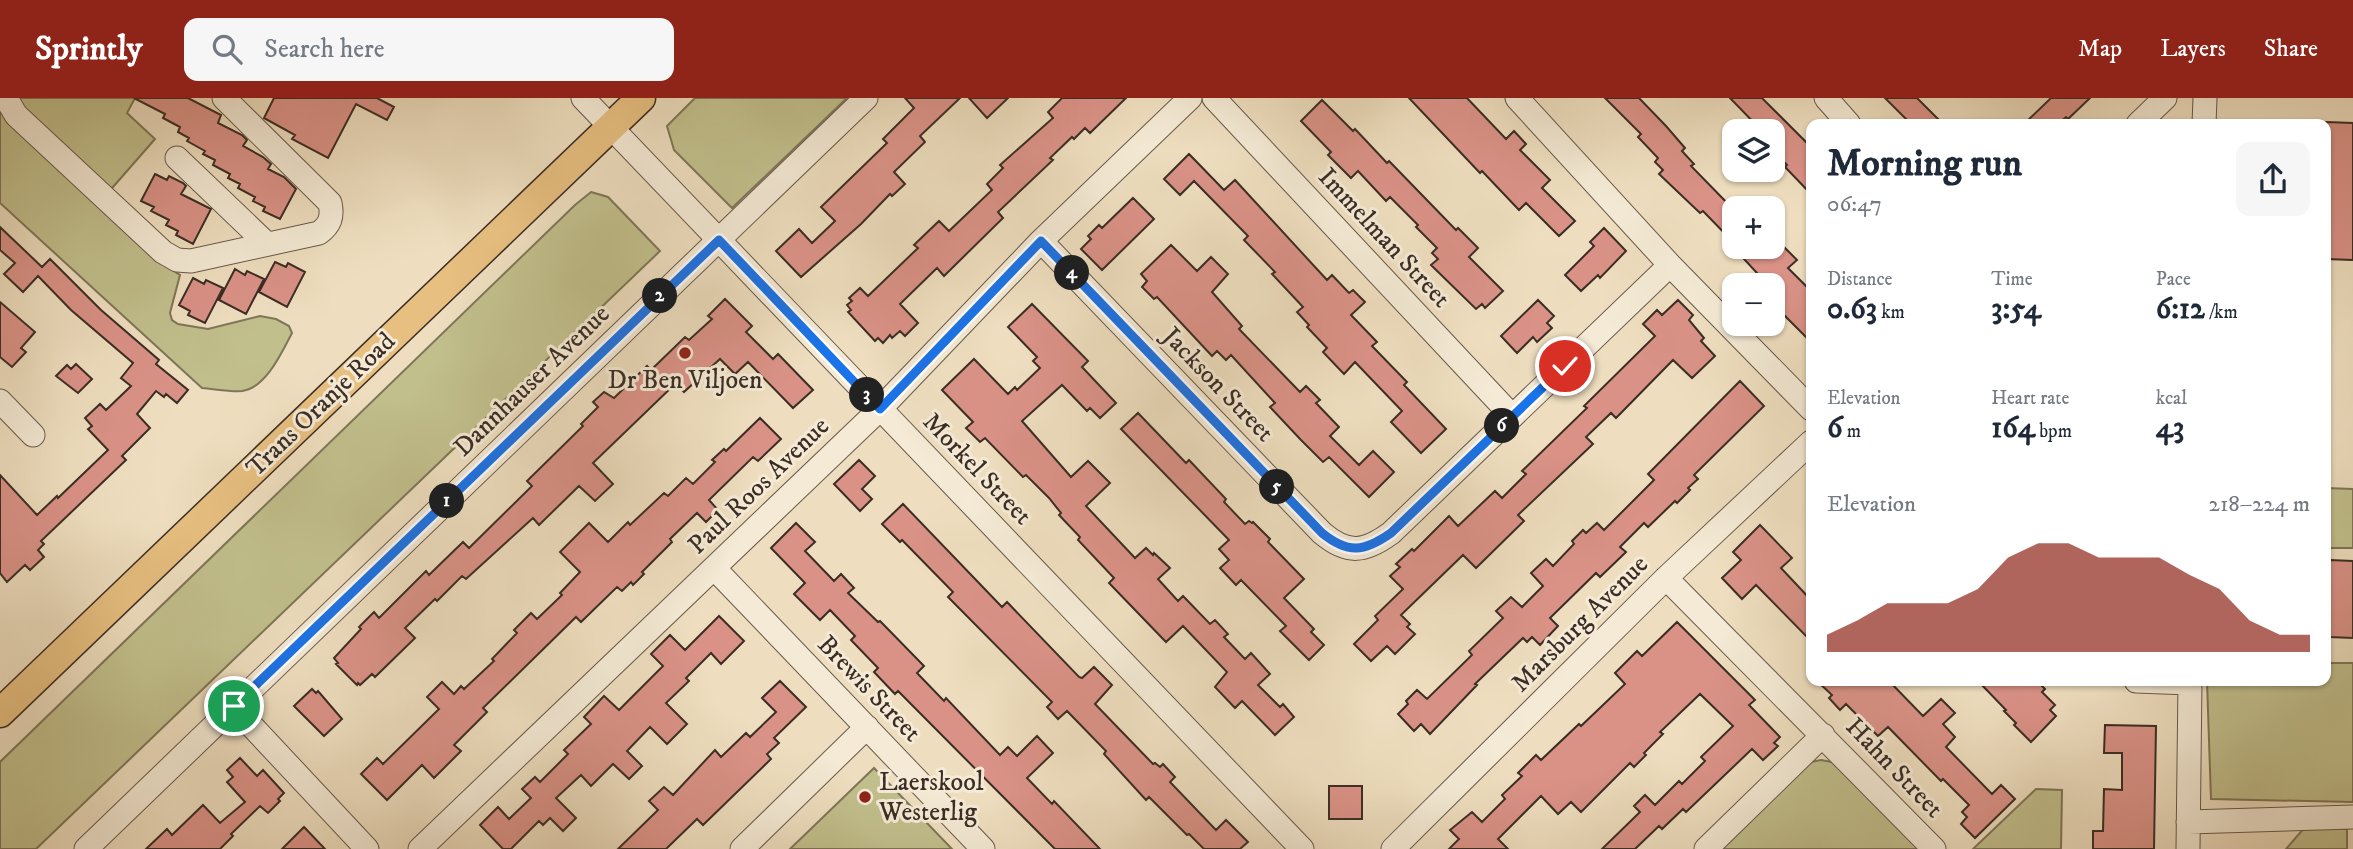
<!DOCTYPE html>
<html lang="en">
<head>
<meta charset="utf-8">
<style>
  body { margin:0; font-family:"IM FELL DW Pica",serif; background:#f6f6f7; color:#1f2937; height:100vh; display:flex; flex-direction:column; font-size:26px; white-space:nowrap }
  * { box-sizing:border-box; margin:0 }
  p { font-size:23px; color:#747a83 }
  .icon { flex:none; width:38px; height:38px; fill:none; stroke:currentColor; stroke-width:2; stroke-linecap:round; stroke-linejoin:round }
  .map { position:relative; flex:1; overflow:hidden }
  .details { position:absolute; left:1806px; top:21px; width:525px; height:567px; display:flex; flex-direction:column; background:#fff; border-radius:14px; box-shadow:0 2px 5px #0004 }
  .details>* { flex:none }
  .fabs { position:absolute; left:1722px; top:21px; display:grid; gap:14px }
  .fabs a { display:grid; place-items:center; width:63px; height:63px; border-radius:14px; background:#fff; box-shadow:0 2px 5px #0004; font-size:35px }
  .pin { position:absolute; display:grid; place-items:center; width:60px; height:60px; color:#fff; margin:-30px; border:4px solid #fff; border-radius:50%; box-shadow:0 2px 7px #0007 }
  .km { position:absolute; width:35px; height:35px; margin:-18px; border-radius:50%; background:#222; color:#fff; font-size:19px; line-height:35px; text-align:center }
  .round { display:grid; place-items:center; flex:none; width:74px; height:74px; border-radius:14px; background:#f6f6f7 }
  .headline { display:flex; align-items:center; justify-content:space-between; height:119px; padding:0 21px }
  h1 { font-size:38px; font-weight:800; line-height:52px }
  .stats { display:grid; grid-template-columns:repeat(3,1fr); gap:10px; height:119px; padding:7px 21px }
  .stats div { display:grid; align-content:center }
  .stats b { font-size:30px; font-weight:800 }
  .stats small { font-size:19px; font-weight:400 }
  .stats p { font-size:19px }
  .chart { height:196px; padding:14px 21px }
  .chart p { display:flex; justify-content:space-between }
  .chart svg { width:100%; height:126px; margin-top:7px; fill:#8f2418; opacity:.7 }
  header { display:flex; align-items:center; gap:42px; box-sizing:border-box; height:98px; padding:0 35px; background:#8f2418; color:#fff }
  header strong { font-size:33px }
  nav { display:flex; gap:38px; margin-inline-start:auto; font-size:24px }
  .search { width:490px; height:63px; background:#f6f6f7; display:flex; align-items:center; gap:18px; box-sizing:border-box; padding:0 24px; border-radius:14px; color:#747a83; font-size:26px }
  .map>svg:first-child { display:block }
  .green { fill:#c1bf8c; stroke:#7e7658; stroke-width:2 }
  .building { fill:#da9287; stroke:#3b2d25; stroke-width:2 }
  .lines { fill:none; stroke-linecap:round; stroke-linejoin:round }
  .minor-casing { stroke:#68594c; stroke-width:25 }
  .major-casing { stroke:#3b2d25; stroke-width:31 }
  .minor { stroke:#f4ead5; stroke-width:23 }
  .major { stroke:#e7bf80; stroke-width:28 }
  .route-casing { stroke:#fff; stroke-width:14 }
  .route { stroke:#1a73e8; stroke-width:9 }
  .poi-dot { fill:#8f2418; stroke:#f4ead5; stroke-width:2.5 }
  .labels { text-anchor:middle; dominant-baseline:central; stroke-width:6; stroke-linejoin:round; paint-order:stroke }
  .street-label { font-size:26px; fill:#3b2d25; stroke:#f4ead5 }
  .poi-label { font-size:26px; fill:#3b2d25; stroke:#f4ead5 }
</style>
</head>
<body>
<header>
<strong>Sprintly</strong>
<div class="search"><svg class="icon" aria-label="search" viewBox="0 0 24 24"><circle cx="10" cy="10" r="6"/><path d="M15 15l6 6"/></svg>Search here</div>
<nav><a>Map</a><a>Layers</a><a>Share</a></nav>
</header>
<div class="map">
<svg width="2353" height="751" viewBox="0 0 2353 751">
  <rect width="100%" height="100%" fill="#eedebf"/>
  <filter id="stains"><feTurbulence type="fractalNoise" baseFrequency=".00286" numOctaves="4"/><feColorMatrix values="0 0 0 0 .2 0 0 0 0 .09 0 0 0 0 .02 0 0 0 .5 -.17"/></filter>
  <radialGradient id="worn" r=".72"><stop offset=".6" stop-color="#630" stop-opacity="0"/><stop offset="1" stop-color="#630" stop-opacity=".3"/></radialGradient>
  <path class="green" d="M0,0h135l-8,15 28,26 -56,64 65,62 16,10 -10,38 2,7 6,4 30,5 52,-13 16,3 13,7 3,7c-10,19 -26,55 -50,58 -12,1 -27,-2 -40,-3l-202,-185z
    M695,0h152l-115,110 -58,-58 -7,-24z
    M591,94l17,5 52,54 -624,598h-36v-87l575,-557z
    M2326,390l27,1v59h-27z
    M2326,565h27v139l-142,-3 -4,-118h119z
    M1821,662l16,3 84,86h-199l83,-81 6,-6z
    M874,670l78,81h-162z
    M2036,691l26,1 -1,59h-88z
    M2305,729l42,2v20h-61z"/>
  <path class="building" d="M134,0h54l33,17 -3,8 24,12 5,5 -4,6 20,11 8,7 -3,5 16,8 12,12 -16,30 -17,-8 2,-4 -12,-6 2,-4 -17,-9 2,-4 -12,-6 2,-4 -17,-9 2,-5 -12,-6 2,-3 -18,-10 2,-3 -11,-6 2,-5 -17,-9 2,-4z
    M274,0h103l17,9 -7,13 -31,-16 -28,54 -36,-19 3,-4 -31,-17z
    M905,0h55l-40,38 5,6 -31,30 11,12 -13,12 -2,-2 -29,30 -60,53 -25,-26 23,-22 13,14 23,-22 -14,-14 66,-64 -4,-4 31,-31z
    M969,0h39l-21,20z
    M1062,0h64l-36,35 -5,-5 -11,11 -2,-2 -22,21 3,2 -55,52 5,6 -59,58 -7,-8 -37,36 18,19 -13,13 -5,-5 -8,7 -2,-3 -7,8 -5,-5 -3,3 -27,-29 3,-2 -4,-5 5,-4 -3,-3 11,-10 8,8 50,-48 -4,-3 25,-24 10,10 43,-41 -5,-6 16,-16 -3,-3 53,-47 -5,-6z
    M1409,0h58l39,41 8,-8 12,13 -6,6 30,30 -8,8 33,33 -16,15 -33,-33 -7,7 -37,-39 -2,2z
    M1605,0h34l27,28 19,22 -3,3 12,13 -3,2 43,44v33l-31,-32 -3,2 -41,-39 4,-4 -8,-8 3,-4 -20,-21 3,-3z
    M1730,0h32l49,49v47l-26,-27 2,-2 -14,-15v-19h-11z
    M1885,0h32l26,26h-32z
    M2051,0h39l-22,21 -2,-2 -8,7h-34z
    M1322,2l31,31 2,-2 32,34 2,-2 67,69 2,-2 20,20 -9,9 34,34 -18,17 -3,-4 -6,5 -45,-44 7,-6 -6,-6 5,-5 -21,-21 2,-2 -28,-28 -4,4 -28,-30 -7,7 -23,-23 3,-3 -30,-31z
    M2326,24l27,1v137l-27,-1z
    M1189,56l35,36 11,-10 92,100 5,-5 17,18 4,-3 12,12 -14,13 26,27 -5,4 35,36 -3,3 42,44 -25,24 -30,-31 11,-11 -47,-49 -11,12 -21,-22 4,-4 -20,-21 2,-2 -12,-13 6,-5 -31,-33 3,-2 -31,-32 4,-4 -54,-55 -14,14 -16,-16z
    M155,76l12,6 2,-4 14,7 3,3 -5,8 30,15 -18,35 -17,-9 2,-4 -12,-6 3,-5 -18,-9 3,-4 -13,-6z
    M1133,100l21,21 -52,51 -21,-21 10,-10 -3,-3 11,-11 3,3z
    M0,129l42,40 8,-8 51,51 58,50 -3,4 32,26 -11,13 -11,-9 -2,3 -8,-6 -19,23 13,14 -28,28 4,4 -85,81 3,3 -6,6 6,7 -14,13 -5,-5 -18,17 -7,-9v-98l37,40 20,-19 1,2 50,-48 -20,-21 4,-3 -7,-8 15,-14 6,6 25,-24 -10,-8 12,-15 -62,-53 -33,-34 -15,16 -19,-18 11,-11 -15,-13z
    M1604,130l22,23 -26,27 -2,-3 -17,16 -16,-16 29,-29 -4,-4z
    M1776,141l21,21 -9,8 23,23v51l-36,-36 7,-7 -9,-9v-5h-5l-35,-38h40v-5z
    M1171,147l26,26 14,-14 17,17 -16,18 30,34 -3,3 61,63 6,-6 14,14 -4,3 23,24 -9,9 29,29 14,-14 21,21 -25,25 -40,-40 -6,5 -22,-22 -31,-33 5,-4 -44,-48 -5,5 -9,-9 -5,5 -55,-59 -3,2 -12,-12 5,-6 -6,-7z
    M275,164l11,5 2,-4 17,9 -18,35 -28,-15z
    M235,171l10,6 2,-4 17,8 -18,35 -27,-14z
    M193,180l11,6 2,-4 17,8 -18,35 -17,-8 2,-4 -11,-6z
    M725,201l27,27 -6,6 27,27 5,-5 35,36 -20,18 -45,-46 -13,12 -15,-15 -36,33 -8,-9 -83,80 20,21 -18,17 -16,-15 -40,39 -6,-7 -67,61 -4,-3 -25,25 -2,-2 -30,29 10,10 -40,39 -3,-3 -12,11 -2,-2 -1,2 -21,-21 2,-1 -4,-5 27,-29 -2,-2 15,-15 5,6 47,-47 3,4 34,-33 6,6 63,-62 -5,-5 56,-55 -2,-2 17,-17 -5,-5 11,-10 10,6 33,-32 4,4 34,-33 4,3 23,-21 -4,-3z
    M1538,202l16,16 -7,7 5,5 -15,14 -4,-5 -16,16 -16,-17z
    M1678,202l15,15 -4,5 15,18 -3,3 14,15 -23,22 -19,-18 -57,58 -5,-5 -25,24 7,7 -75,71 6,6 -48,47 -13,-13 -62,60 9,9 -3,3 8,7 -20,20 -8,-8 -16,15 -17,-17 24,-24 -3,-4 28,-27 -13,-13 10,-9 -4,-3 16,-15 2,2 35,-35 9,10 37,-35 7,7 24,-24 -4,-3 65,-63 -3,-2 71,-70 -12,-12 14,-14 5,5z
    M0,204l35,30 -14,16 5,4 -14,15 -12,-10z
    M1032,206l56,57 -6,6 34,36 -16,15 -10,-10 -3,3 -25,-26 -40,36 49,56 17,-16 22,22 -24,23 49,52 11,-10 7,7 1,-2 16,15 -12,11 20,22 5,-5 27,28 5,-4 13,14 -4,3 21,22 6,-6 19,21 -12,11 22,22 3,-3 11,13 -19,18 -33,-34 -7,7 -20,-21 12,-15 -44,-46 -17,16 -57,-59 5,-5 -36,-38 2,-3 -21,-22 2,-2 -12,-15 -23,-23 -3,2 -38,-39 -5,4 -14,-14 7,-6 -31,-32 32,-31 34,35 7,-7 2,3 23,-22 -7,-7 4,-4 -29,-30z
    M76,266l16,15 -14,14 -22,-17 11,-11 4,4z
    M1740,283l24,25 -70,69 4,4 -10,9 2,2 -13,13 -2,-2 -27,26 -4,-4 -24,24 6,5 -26,25 -4,-4 -46,45 8,8 -18,19 -8,-8 -5,5 -4,-4 -48,46 2,1 -47,49 -9,-10 -7,7 -16,-17 10,-10 -2,-3 11,-11 10,9 45,-44 -3,-4 34,-33 -7,-7 15,-14 11,10 21,-21 -12,-13 15,-14 7,7 21,-22 -2,-3 11,-11 3,3 11,-10 7,7 50,-50 -6,-6z
    M1138,315l48,50 3,-3 37,39 -2,3 21,22 4,-3 3,2 1,-1 17,17 -2,3 36,37 -20,19 30,31 -3,3 13,13 -15,15 -29,-29 6,-5 -45,-46 -5,5 -16,-17 9,-8 -10,-11 10,-9 -108,-111z
    M760,320l21,21 -23,22 -5,-4 -44,43 9,10 -12,12 -9,-9 -27,26 2,3 -30,30 2,2 -11,11 -2,-3 -9,9 -5,-4 -36,35 -5,-5 -93,91 4,4 -33,33 7,6 -27,27 -12,-13 -35,35 -26,-26 16,-16 6,6 56,-55 -12,-12 15,-15 12,12 7,-8 3,3 30,-28 -2,-2 25,-26 -3,-3 17,-17 6,6 25,-24 -2,-2 20,-21 -20,-20 29,-29 19,19 20,-20 2,3 34,-32 4,3 18,-18 7,6 22,-22 -3,-2 12,-11 2,2z
    M859,362l16,16 -13,13 10,10 -12,12 -26,-27z
    M903,406l99,103 5,-5 72,75 3,1 12,-11 18,18 -17,19 58,60 2,-1 5,4 3,-3 12,13 -5,5 46,48 10,-10 22,22 -8,7h-36l-15,-15 -2,1 -38,-38 -3,3 -42,-46 2,-3 -39,-40 -9,8 -11,-12 5,-5 -104,-105 5,-5 -51,-52 -2,2 -18,-18z
    M796,425l19,19 -10,9 29,30 7,-7 13,14 -6,5 30,29 2,-1 44,45 -7,7 27,28 2,-3 54,57 8,-8 9,9 20,-20 16,17 -26,25 25,26 2,-3 46,48h-45l-157,-158 -3,3 -21,-22 4,-4 -27,-28 4,-4 -25,-26 -10,10 -26,-26 11,-11 -34,-35z
    M1760,427l32,33 -11,10 30,32v41l-55,-56 -14,14 -20,-21 19,-18 -8,-8z
    M2330,462l23,1v77l-23,-1z
    M719,518l25,25 -23,23 -10,-11 -25,25 3,3 -23,22 21,21 -20,20 -17,-17 -23,24 15,15 -13,13 -16,-15 -22,22 -10,-11 -25,23 20,20 -13,13 -13,-13 -7,7 -4,-4 -28,28h-8l-23,-24 18,-18 11,12 22,-21 -9,-9 13,-12 5,5 28,-28 -4,-4 27,-26 -7,-7 20,-21 15,14 44,-44 -12,-12 19,-19 15,15z
    M1677,524l78,78 -6,5 31,32 -6,6 4,3 -15,14 -11,-11 -66,63 -3,-3 -21,20 -3,-3 -24,23h-33l38,-37 -6,-6 11,-11 10,10 24,-24 3,3 23,-23 -4,-4 32,-31 -33,-32 -40,38 3,2 -19,19 2,2 -12,12 -4,-4 -49,49 -10,-10 -13,12 -17,-18 -43,43 10,10h-59l10,-10 -9,-9 22,-18 10,10 23,-23 -3,-4 20,-19 -4,-3 18,-18 5,5 38,-36 2,2 44,-42 -10,-11 22,-22 5,5z
    M780,583l26,26 -32,31 5,5 -12,11 4,5 -68,66 -6,-6 -31,30h-48l40,-39 -9,-9 15,-14 9,8 42,-45 6,7 25,-24 4,4 26,-25 -14,-14z
    M1817,583h72l34,35 18,-17 14,14 -12,11 12,13 -9,10 46,47 9,-9 14,14 -40,39 -14,-14 6,-7 -5,-5 7,-7 -26,-26 -2,2 -53,-54 -10,9 -32,-32 -6,6 -11,-12 3,-3z
    M1978,583h59l8,8 -3,3 13,13 -5,5 6,6 -25,26 -17,-17 2,-2 -12,-12 2,-1z
    M312,591l4,4 2,-2 24,28 -18,17 -30,-30z
    M2105,627l51,1 -2,123h-61v-18h10l1,-42 18,1v-37h-18z
    M240,660l17,18 6,-6 21,23 -6,6 2,2 -12,12 -8,-7 -29,28 2,2 -13,13h-74l21,-20 5,6 31,-30 17,18 25,-21 -18,-20 6,-5 -6,-7z
    M1329,688h33v33h-33z
    M304,729l21,22h-43z"/>
  <g class="lines">
    <defs>
      <path id="minor" d="M6,0l10,17 147,137 14,8 14,1 128,-28c11,-8 14,-16 11,-30l-106,-105
        M583,0l719,751
        M1214,0l298,318
        M1517,0l153,167 141,144
        M1826,0l23,26
        M2138,26l27,-26
        M2204,26l1,-26
        M177,60l90,86
        M1041,143l281,292c26,22 43,19 69,0l279,-268
        M0,303l33,34
        M714,470l269,281
        M1666,480l268,271
        M2136,583l54,2
        M234,609l133,142
        M2188,724l165,-5
        M86,751l780,-751
        M420,751l460,-440 161,-168 149,-143
        M742,751l125,-122
        M1393,751l273,-271 145,-136
        M1706,751l117,-114
        M2188,751l2,-168"/>
      <path id="major" d="M0,615l641,-615"/>
    </defs>
    <use href="#minor" class="minor-casing"/>
    <use href="#major" class="major-casing"/>
    <use href="#minor" class="minor"/>
    <use href="#major" class="major"/>
  </g>
  <g class="lines">
    <defs>
      <path id="route" d="M234,608l485,-466 161,169 161,-168 281,292c26,21 42,19 69,0l174,-167"/>
    </defs>
    <use href="#route" class="route-casing"/>
    <use href="#route" class="route"/>
  </g>
  <g class="poi-dot">
    <circle cx="685" cy="255" r="7"/>
    <circle cx="865" cy="699" r="7"/>
  </g>
  <g class="labels">
    <g class="street-label">
      <text transform="translate(1384 140) rotate(47)">Immelman Street</text>
      <text transform="translate(532 283) rotate(-44)">Dannhauser Avenue</text>
      <text transform="translate(1218 287) rotate(46)">Jackson Street</text>
      <text transform="translate(321 307) rotate(-44)">Trans Oranje Road</text>
      <text transform="translate(977 371) rotate(46)">Morkel Street</text>
      <text transform="translate(759 388) rotate(-44)">Paul Roos Avenue</text>
      <text transform="translate(1580 526) rotate(-45)">Marsburg Avenue</text>
      <text transform="translate(869 591) rotate(46)">Brewis Street</text>
      <text transform="translate(1894 670) rotate(46)">Hahn Street</text>
    </g>
    <g class="poi-label">
      <text x="685" y="282">Dr Ben Viljoen</text>
      <text x="879" y="684" text-anchor="start">Laerskool<tspan x="879" dy="30">Westerlig</tspan></text>
    </g>
  </g>
  <rect width="100%" height="100%" filter="url(#stains)"/>
  <rect width="100%" height="100%" fill="url(#worn)"/>
</svg>
<div class="fabs">
<a><svg class="icon" aria-label="layers" viewBox="0 0 24 24"><path d="M12 4l9 5-9 5-9-5zM3 14l9 5 9-5"/></svg></a>
<a>+</a>
<a>−</a>
</div>
<div class="pin" style="left:234px;top:608px;background:#1e9e55"><svg class="icon" aria-label="arrive" viewBox="0 0 24 24"><path d="M6 21V4h12l-3 4 3 4H6"/></svg></div>
<div class="pin" style="left:1565px;top:268px;background:#d93025"><svg class="icon" aria-label="check" viewBox="0 0 24 24"><path d="M5 12l5 5 9-10"/></svg></div>
<b class="km" style="left:447px;top:403px">1</b>
<b class="km" style="left:660px;top:198px">2</b>
<b class="km" style="left:867px;top:297px">3</b>
<b class="km" style="left:1072px;top:175px">4</b>
<b class="km" style="left:1277px;top:389px">5</b>
<b class="km" style="left:1502px;top:328px">6</b>
<section class="details">
<div class="headline"><div><h1>Morning run</h1><p>06:47</p></div><a class="round"><svg class="icon" aria-label="share" viewBox="0 0 24 24"><path d="M12 15V3M7 8l5-5 5 5M5 13v7h14v-7"/></svg></a></div>
<div class="stats">
<div><p>Distance</p><b>0.63<small> km</small></b></div>
<div><p>Time</p><b>3:54</b></div>
<div><p>Pace</p><b>6:12<small> /km</small></b></div>
</div>
<div class="stats">
<div><p>Elevation</p><b>6<small> m</small></b></div>
<div><p>Heart rate</p><b>164<small> bpm</small></b></div>
<div><p>kcal</p><b>43</b></div>
</div>
<div class="chart"><p><span>Elevation</span>218–224 m</p>
<svg viewBox="0 0 160 44" preserveAspectRatio="none"><path d="M0 44V38L10 33L20 27L30 27L40 27L50 22L60 11L70 6L80 6L90 11L100 11L110 11L120 17L130 22L140 33L150 38L160 38V44z"/></svg>
</div>
</section>
</div>
</body>
</html>
